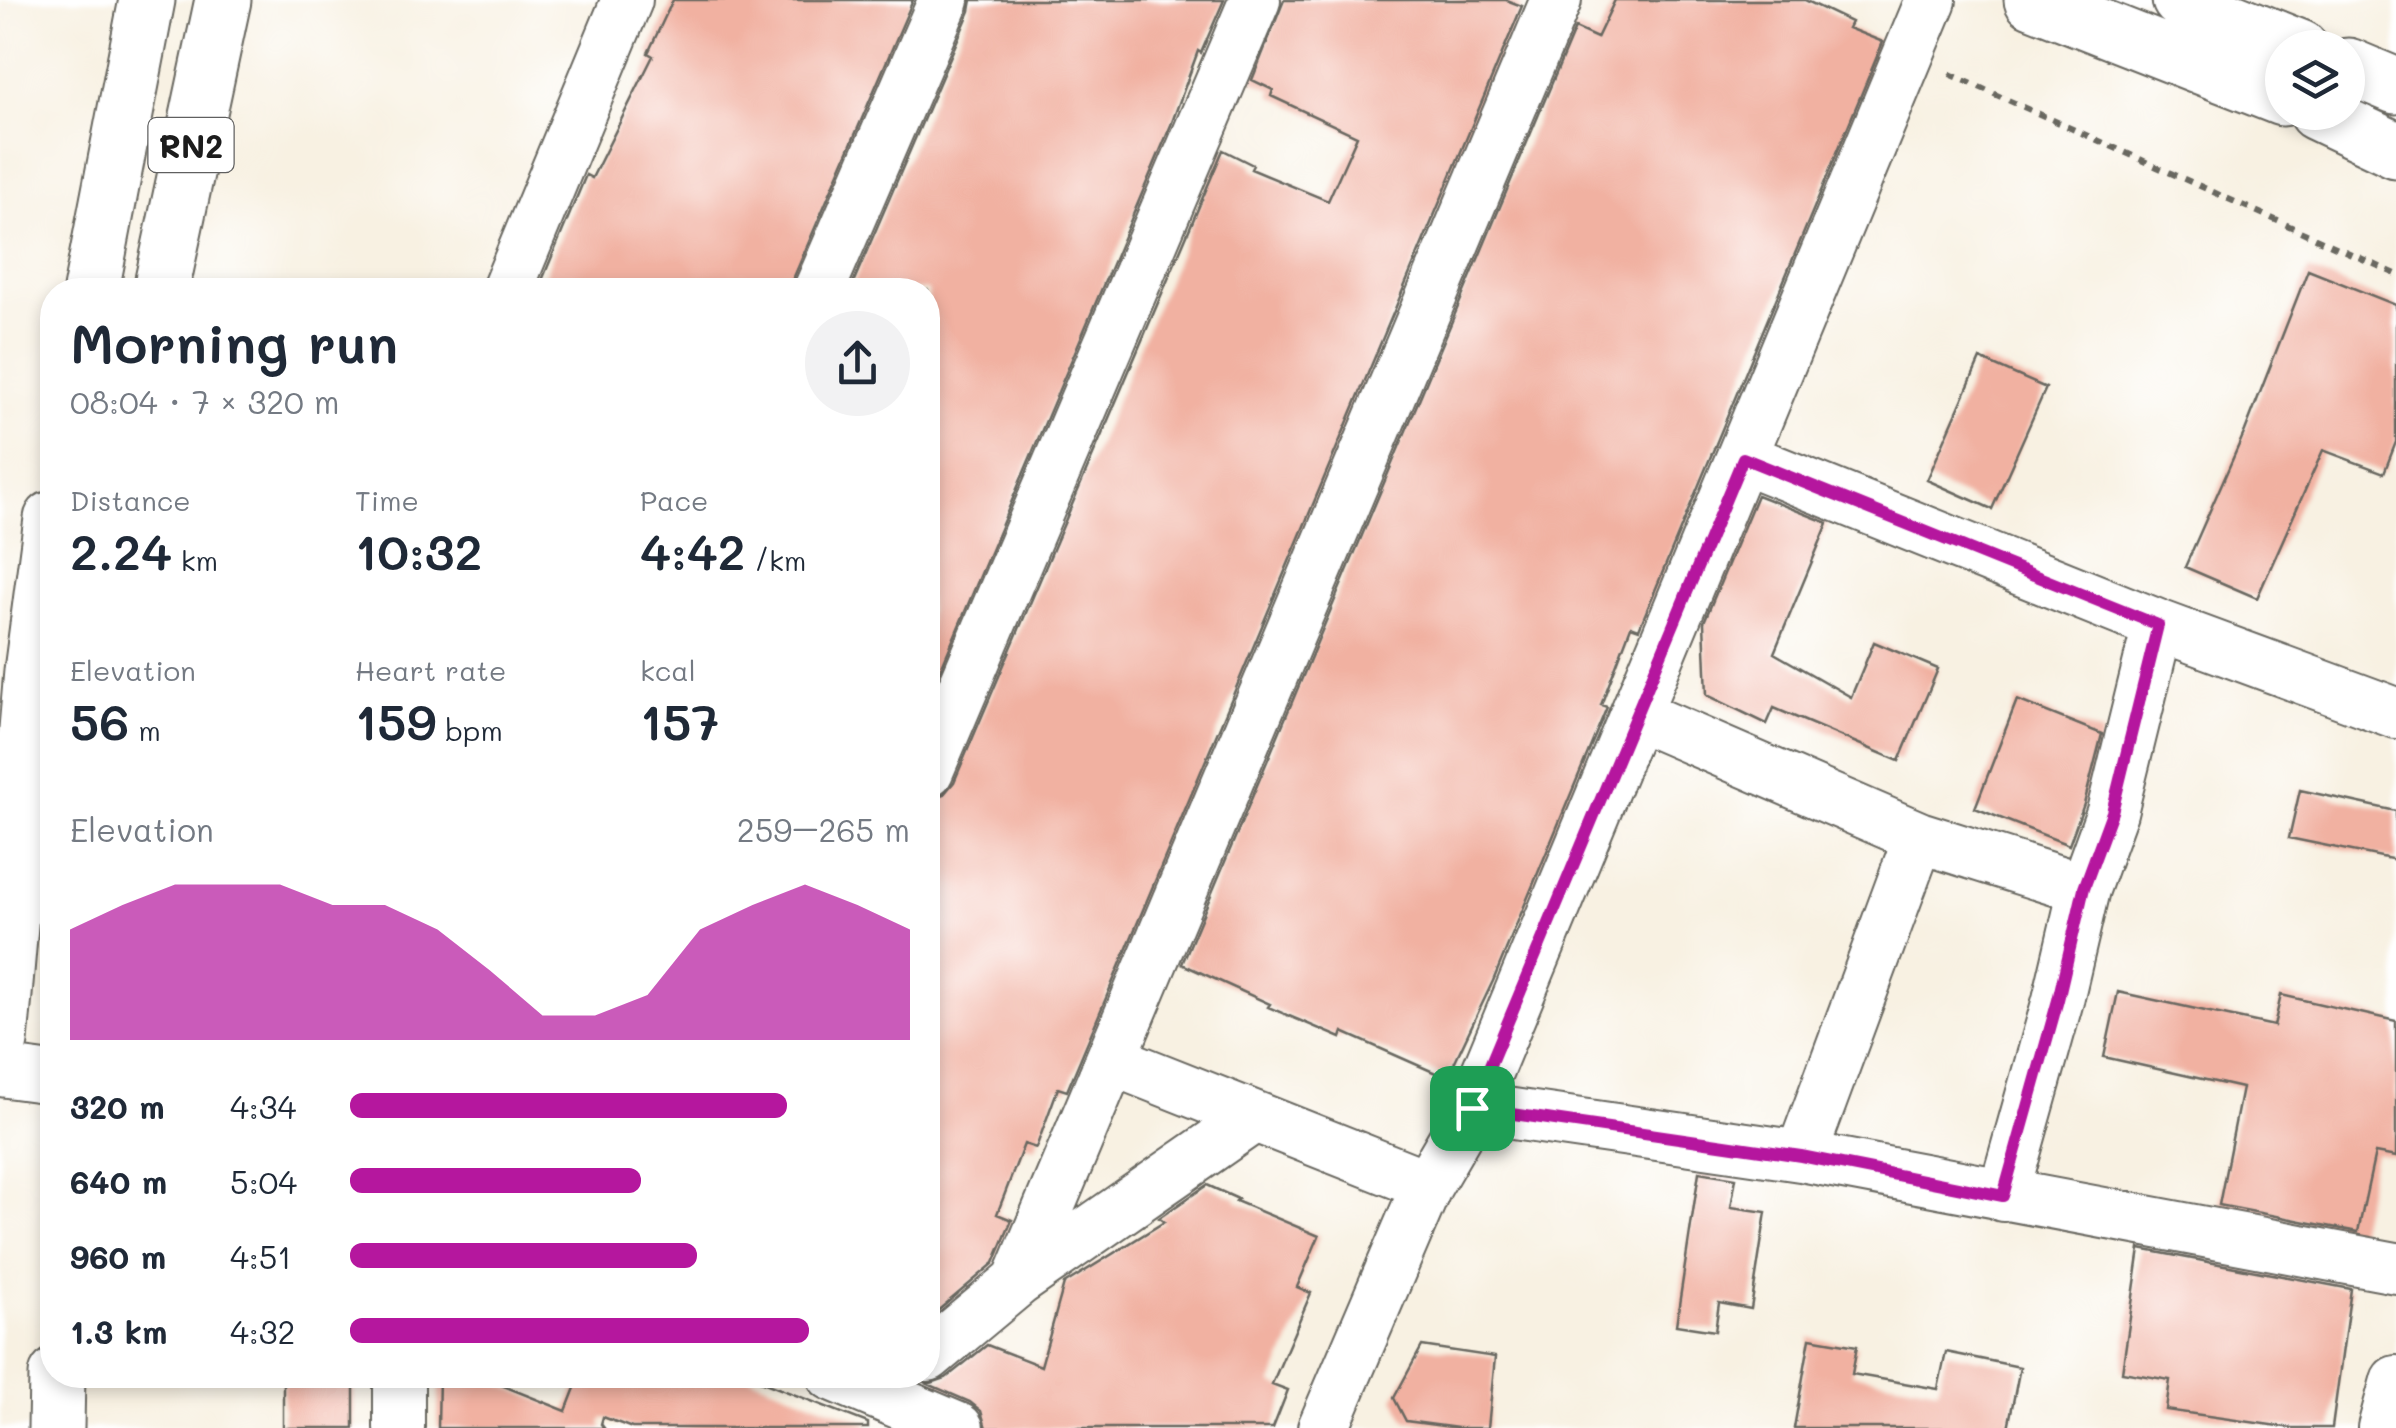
<!DOCTYPE html>
<html lang="en">
<head>
<meta charset="utf-8">
<style>
  body { margin:0; font-family:Mali,sans-serif; background:#f2f2f3; color:#1f2937; height:100vh; display:flex; flex-direction:column; font-size:38px; white-space:nowrap }
  * { box-sizing:border-box; margin:0 }
  p { font-size:32px; color:#747a83 }
  .icon { flex:none; width:55px; height:55px; fill:none; stroke:currentColor; stroke-width:2; stroke-linecap:round; stroke-linejoin:round }
  .map { position:relative; flex:1; overflow:hidden }
  .drawer { position:absolute; left:40px; top:278px; width:900px; height:1110px; display:flex; flex-direction:column; background:#fff; border-radius:40px; box-shadow:0 5px 15px #0003 }
  .drawer>* { flex:none }
  .fabs { position:absolute; left:2265px; top:30px; display:grid; gap:20px }
  .fabs a { display:grid; place-items:center; width:100px; height:100px; border-radius:50%; background:#fff; box-shadow:0 5px 15px #0003; font-size:50px }
  .pin { position:absolute; display:grid; place-items:center; width:85px; height:85px; color:#fff; margin:-42px; border-radius:20px; box-shadow:0 5px 15px #0006 }
  .round { display:grid; place-items:center; flex:none; width:105px; height:105px; border-radius:52px; background:#f2f2f3 }
  .head { display:flex; align-items:center; justify-content:space-between; height:170px; padding:0 30px }
  h1 { font-size:55px; font-weight:600; line-height:75px }
  .metrics { display:grid; grid-template-columns:repeat(3,1fr); gap:15px; height:170px; padding:10px 30px }
  .metrics div { display:grid; align-content:center }
  .metrics b { font-size:50px; font-weight:600 }
  .metrics small { font-size:28px; font-weight:400 }
  .metrics p { font-size:28px }
  .chart { height:280px; padding:20px 30px }
  .chart p { display:flex; justify-content:space-between }
  .chart svg { width:100%; height:180px; margin-top:10px; fill:#b5179e; opacity:.7 }
  ul { padding:0 30px; list-style:none; font-size:32px }
  li { display:grid; grid-template-columns:160px 120px 1fr; align-items:center; height:75px }
  li i { height:25px; border-radius:12px; background:#b5179e }
  .map>svg:first-child { display:block }
  .building { fill:#f1b1a1 }
  .lines { fill:none; stroke-linecap:round; stroke-linejoin:round }
  .minor-casing { stroke:#696761; stroke-width:54 }
  .major-casing { stroke:#696761; stroke-width:59 }
  .highway-casing { stroke:#696761; stroke-width:59 }
  .path { stroke:#696761; stroke-width:6; stroke-dasharray:8 8; stroke-linecap:butt }
  .minor { stroke:#fff; stroke-width:50 }
  .major { stroke:#fff; stroke-width:55 }
  .highway { stroke:#fff; stroke-width:55 }
  .route-casing { stroke:#fff; stroke-width:20 }
  .route { stroke:#b5179e; stroke-width:12 }
  .labels { text-anchor:middle; dominant-baseline:central; stroke-width:10; stroke-linejoin:round; paint-order:stroke }
  .shield { fill:#fff; stroke:#606060; stroke-width:2.5 }
  .shield-label { font-size:32px; font-weight:bold; fill:#1c1c1c }
</style>
</head>
<body>
<div class="map">
<svg width="2396" height="1428" viewBox="0 0 2396 1428">
  <rect width="100%" height="100%" fill="#fff"/>
  <filter id="ink" filterUnits="userSpaceOnUse"><feTurbulence type="fractalNoise" baseFrequency=".01" numOctaves="2"/><feDisplacementMap in="SourceGraphic" scale="20" xChannelSelector="R" yChannelSelector="G"/><feConvolveMatrix kernelMatrix="1 2 1 2 8 2 1 2 1" color-interpolation-filters="sRGB"/></filter>
  <filter id="wash" filterUnits="userSpaceOnUse"><feTurbulence type="fractalNoise" baseFrequency=".0048" numOctaves="4" result="noise"/><feDisplacementMap in="SourceGraphic" scale="40" xChannelSelector="R" yChannelSelector="G"/><feGaussianBlur stdDeviation="2.25" result="paint"/><feColorMatrix in="noise" values="0 0 0 0 0 0 0 0 0 0 0 0 0 0 0 0 0 1.4 0 .05"/><feComposite in="paint" operator="in"/></filter>
  <g filter="url(#wash)">
    <rect width="100%" height="100%" fill="#f8f1e2"/>
    <g id="blocks">
      <path class="building" d="M673,0h240l-120,279 -2,11h-253l48,-115 6,3 61,-122 -5,-3z
        M972,0h252l-23,53 -3,-2 -27,74 -243,574v-409h-78l120,-279z
        M1284,0h222l16,6 -455,1085 -9,-3 -22,60 -12,-4 -27,70 15,6 -18,43 -66,56v-520l16,-5 10,-12 269,-632 30,15 -2,4 77,32 29,-65 -86,-40 2,-6 -21,-10z
        M1615,0h190l46,22 -3,6 35,14 -244,587 -8,-3 -30,79 6,2 -114,274 -46,97 -104,-46 -2,6 -73,-31 2,-3 -88,-40 393,-936 22,10z
        M2308,270l88,35v137l-12,31 -61,-23 -66,148 -72,-31 60,-136z
        M1980,359l66,29 -54,121 -65,-29z
        M1757,495l71,28 -54,130 77,44 23,-55 64,27 -39,92 -125,-53 -7,16 -60,-29 -3,-73z
        M2017,700l85,34 -18,70 -15,41 -94,-37z
        M2300,790l96,21v49l-107,-22z
        M2118,992l156,34 7,-31 115,26v136l-21,-4 -17,79 -139,-27 23,-117 -138,-31z
        M1699,1172l37,6 -5,29 35,5 -15,97 -32,-6 -4,28 -39,-6z
        M1207,1185l31,14 -2,2 83,35 -22,51 14,6 -39,91 16,6 -15,38h-287l-5,-17 -11,-9 -42,-18 18,-6 41,-33 54,21 23,-82 100,-62 -5,-4z
        M2140,1249l211,40 -19,139h-40l-126,-18 4,-30 -48,-8z
        M1810,1338l47,8 -5,28 86,15 8,-37 74,15 -12,61h-214z
        M1422,1346l73,11 -7,71h-30l-52,-7 -12,-23z
        M283,1375h71v53h-71z
        M439,1375h37l90,36 14,-36h164l124,48v5h-236l-29,-11 -2,7 3,4h-166z"/>
    </g>
  </g>
  <g filter="url(#ink)">
    <use href="#blocks" fill-opacity="0" stroke="#696761" stroke-width="2.5"/>
    <g class="lines">
      <defs>
        <path id="minor" d="M507,290l120,-290
          M819,290l125,-290
          M1743,458l415,167 238,88
          M1637,715l282,122 165,52
          M928,771l327,-771
          M1112,1060l315,125
          M0,1071l52,7
          M1472,1108l329,48 595,112
          M1801,1156l118,-319
          M2003,1196l55,-196 26,-111 28,-77 46,-187
          M1018,1281l538,-1281
          M928,1356l90,-75 236,-164
          M832,1375l126,53
          M399,1428v-53
          M1323,1428l104,-243 45,-77 459,-1108
          M2383,1428l13,-47"/>
        <path id="major" d="M2032,0l250,98
          M2180,0l120,48
          M2348,66l48,20
          M2316,112l80,38"/>
        <path id="highway" d="M91,290l56,-290
          M161,290l62,-290
          M0,1041l32,-370 20,-152
          M56,1428l1,-53"/>
      </defs>
      <use href="#minor" class="minor-casing"/>
      <use href="#major" class="major-casing"/>
      <use href="#highway" class="highway-casing"/>
      <path class="path" d="M1950,74l446,200"/>
      <use href="#minor" class="minor"/>
      <use href="#major" class="major"/>
      <use href="#highway" class="highway"/>
    </g>
  </g>
  <g class="lines" filter="url(#ink)">
    <defs>
      <path id="route" d="M1743,458l415,167 -46,187 -28,76 -26,112 -55,196 -202,-40 -329,-48z"/>
    </defs>
    <use href="#route" class="route-casing"/>
    <use href="#route" class="route"/>
  </g>
  <g class="labels">
    <rect class="shield" x="148.5" y="118" width="85" height="54" rx="8"/>
    <g class="shield-label">
      <text x="191" y="145">RN2</text>
    </g>
  </g>
</svg>
<div class="fabs">
<a><svg class="icon" aria-label="layers" viewBox="0 0 24 24"><path d="M12 4l9 5-9 5-9-5zM3 14l9 5 9-5"/></svg></a>
</div>
<div class="pin" style="left:1472px;top:1108px;background:#1e9e55"><svg class="icon" aria-label="arrive" viewBox="0 0 24 24"><path d="M6 21V4h12l-3 4 3 4H6"/></svg></div>
<section class="drawer">
<div class="head"><div><h1>Morning run</h1><p>08:04 · 7 × 320 m</p></div><a class="round"><svg class="icon" aria-label="share" viewBox="0 0 24 24"><path d="M12 15V3M7 8l5-5 5 5M5 13v7h14v-7"/></svg></a></div>
<div class="metrics">
<div><p>Distance</p><b>2.24<small> km</small></b></div>
<div><p>Time</p><b>10:32</b></div>
<div><p>Pace</p><b>4:42<small> /km</small></b></div>
</div>
<div class="metrics">
<div><p>Elevation</p><b>56<small> m</small></b></div>
<div><p>Heart rate</p><b>159<small> bpm</small></b></div>
<div><p>kcal</p><b>157</b></div>
</div>
<div class="chart"><p><span>Elevation</span>259–265 m</p>
<svg viewBox="0 0 160 44" preserveAspectRatio="none"><path d="M0 44V17L10 11L20 6L30 6L40 6L50 11L60 11L70 17L80 27L90 38L100 38L110 33L120 17L130 11L140 6L150 11L160 17V44z"/></svg>
</div>
<ul>
<li><b>320 m</b>4:34<i style="width:78%"></i></li>
<li><b>640 m</b>5:04<i style="width:52%"></i></li>
<li><b>960 m</b>4:51<i style="width:62%"></i></li>
<li><b>1.3 km</b>4:32<i style="width:82%"></i></li>
</ul>
</section>
</div>
</body>
</html>
